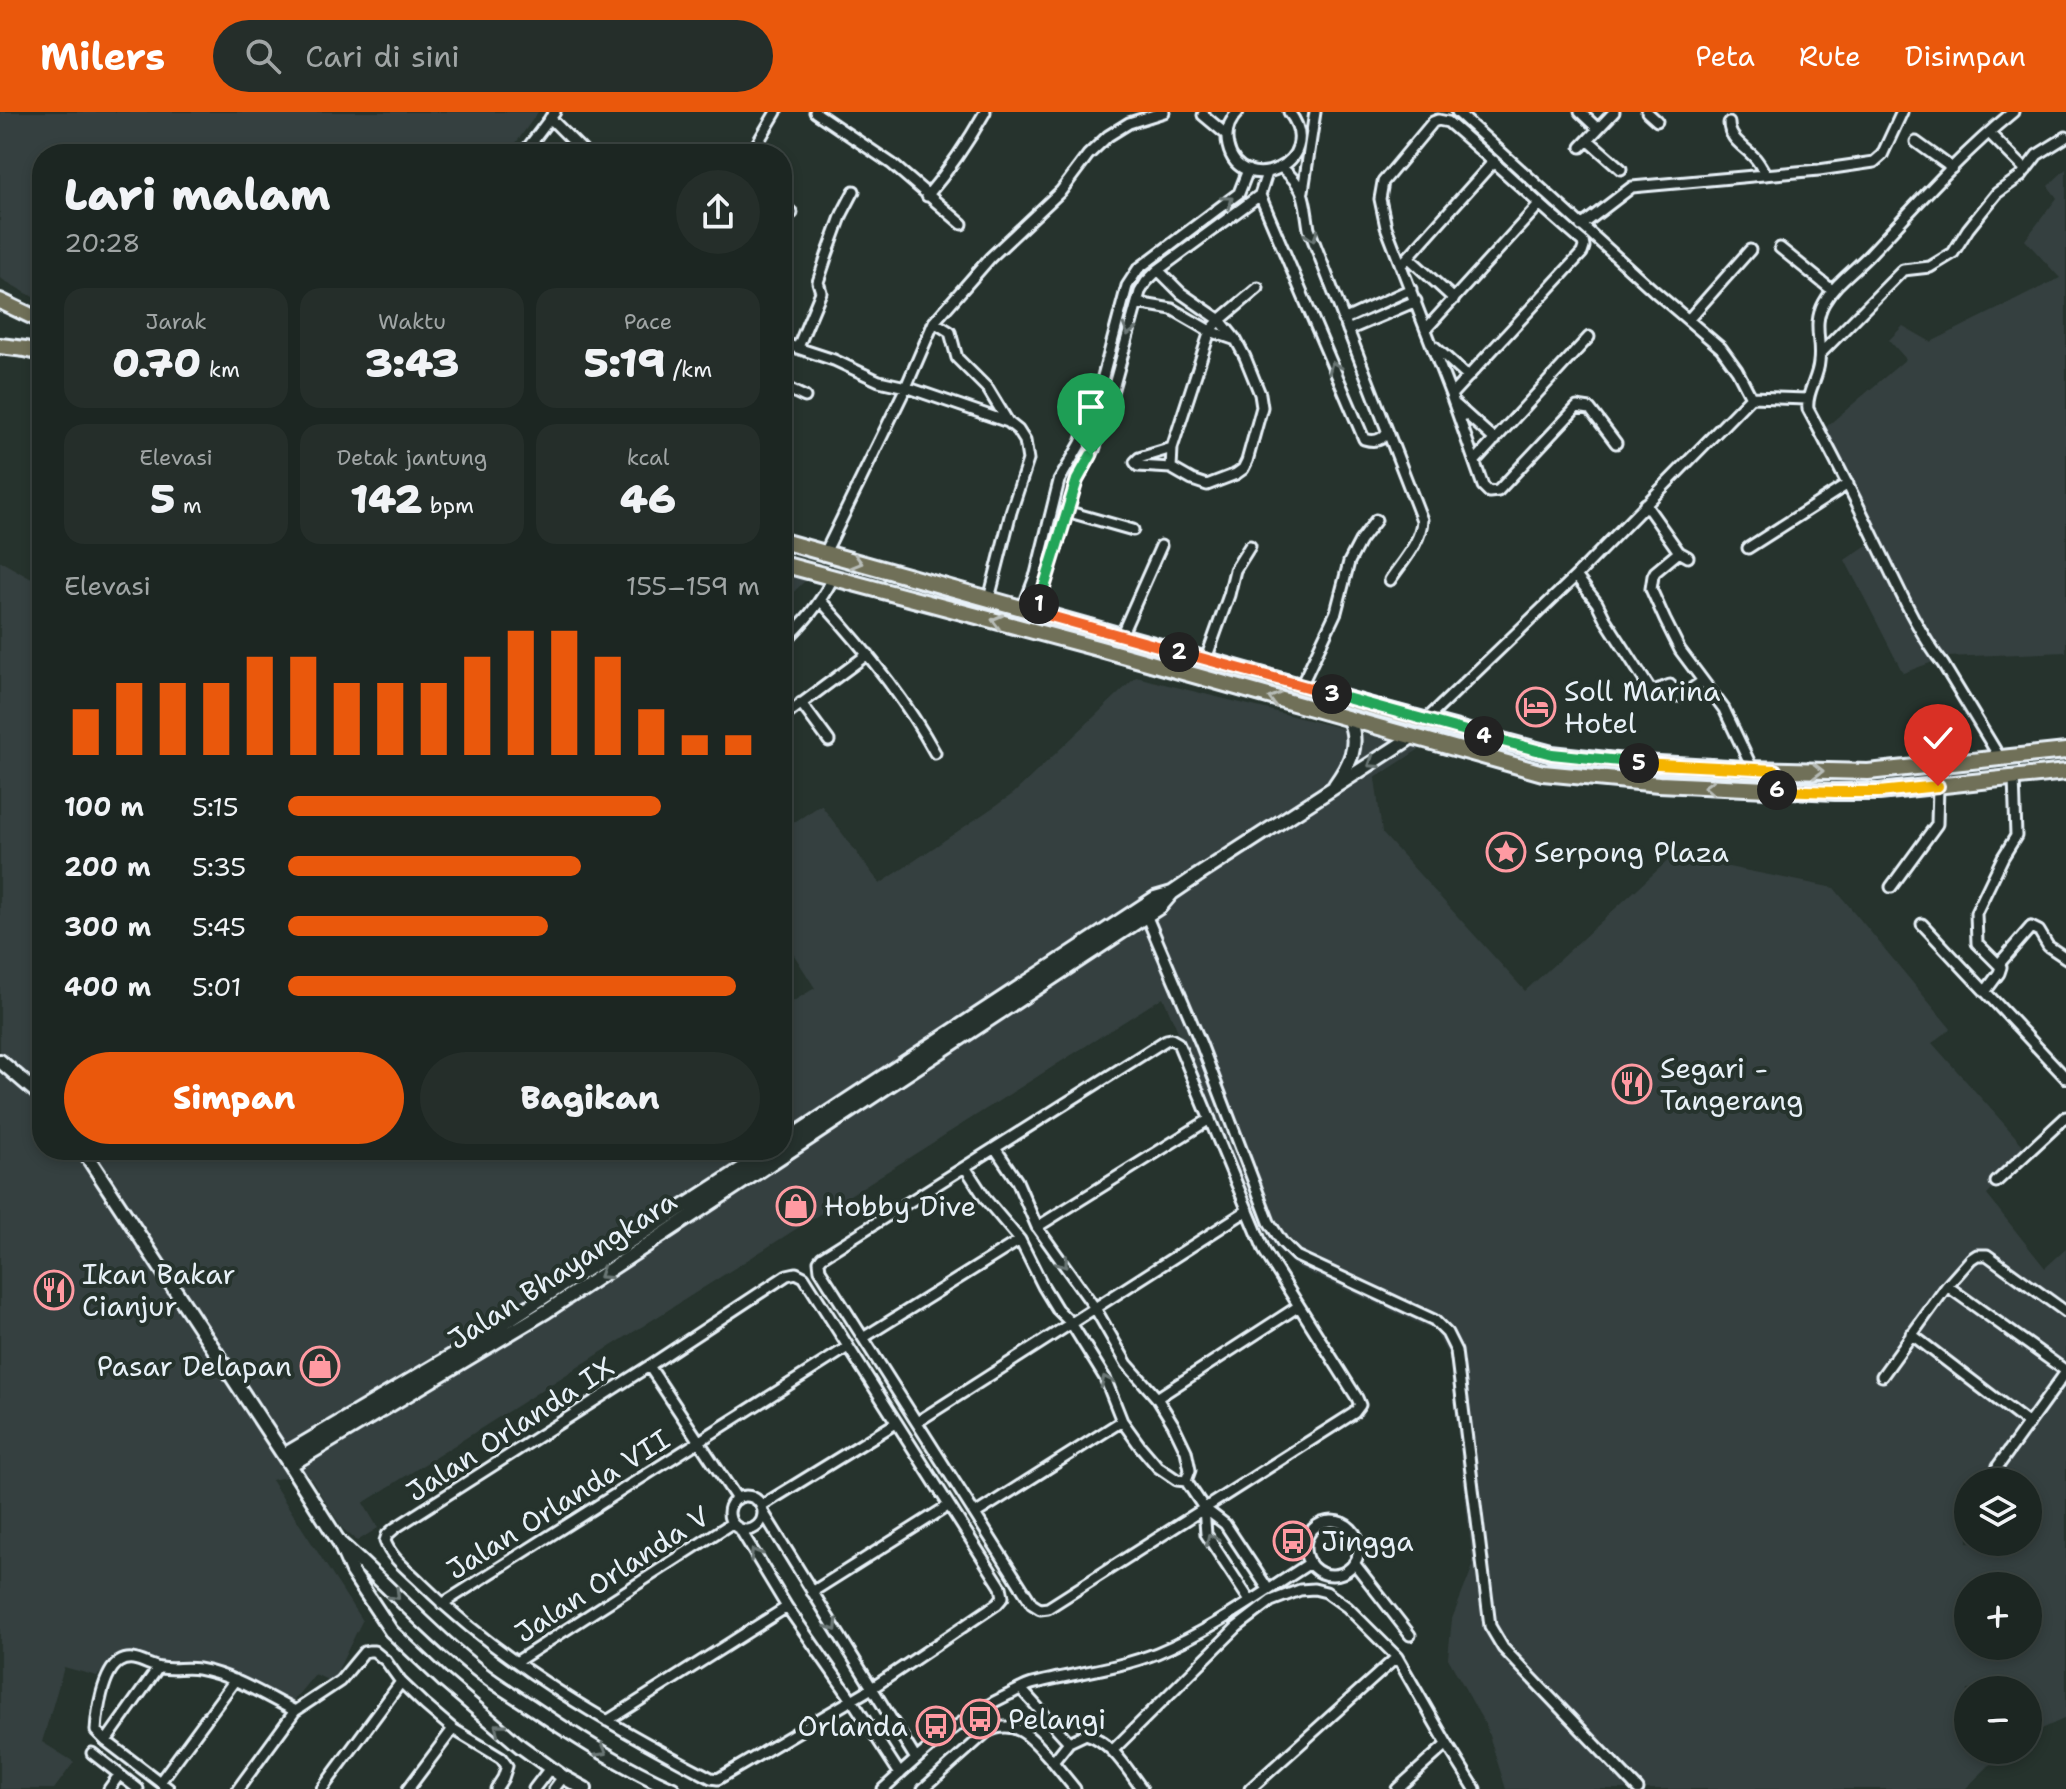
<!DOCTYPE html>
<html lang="id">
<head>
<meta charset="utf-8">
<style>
  body { margin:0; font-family:"Shantell Sans",sans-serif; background:#252e2a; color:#f1f3f6; height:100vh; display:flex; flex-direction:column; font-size:30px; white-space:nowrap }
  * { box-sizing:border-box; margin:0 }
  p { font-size:26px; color:#a0a5a5 }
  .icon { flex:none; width:44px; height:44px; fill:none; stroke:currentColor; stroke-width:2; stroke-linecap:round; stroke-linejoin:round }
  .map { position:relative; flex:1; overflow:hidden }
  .details { position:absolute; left:32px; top:32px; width:760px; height:1016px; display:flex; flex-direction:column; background:#1c2622; border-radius:32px; box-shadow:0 4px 12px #0003,0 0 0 2px #3a4340 }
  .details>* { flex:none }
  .fabs { position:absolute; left:1954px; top:1356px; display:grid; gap:16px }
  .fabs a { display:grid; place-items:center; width:88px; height:88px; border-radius:50%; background:#1c2622; box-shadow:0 4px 12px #0003,0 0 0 2px #3a4340; font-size:40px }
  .pin { position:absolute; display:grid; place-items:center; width:68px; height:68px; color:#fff; margin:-82px -34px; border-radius:50% 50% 50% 0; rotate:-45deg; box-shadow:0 0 8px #0007 }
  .pin .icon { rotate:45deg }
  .km { position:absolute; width:40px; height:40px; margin:-20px; border-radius:50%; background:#222; color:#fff; font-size:22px; line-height:40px; text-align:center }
  .round { display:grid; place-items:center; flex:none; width:84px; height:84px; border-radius:42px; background:#252e2a }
  .head { display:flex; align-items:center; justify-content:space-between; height:136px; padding:0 32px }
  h1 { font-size:44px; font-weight:800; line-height:60px }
  .metrics { display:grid; grid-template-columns:repeat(3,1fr); gap:12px; height:136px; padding:8px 32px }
  .metrics div { display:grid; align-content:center; border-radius:20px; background:#252e2a; text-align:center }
  .metrics b { font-size:40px; font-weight:800 }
  .metrics small { font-size:22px; font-weight:400 }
  .metrics p { font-size:22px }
  .chart { height:224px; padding:16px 32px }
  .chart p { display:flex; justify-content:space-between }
  .chart svg { width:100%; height:144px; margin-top:8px; stroke:#ea580c; stroke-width:6 }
  .cta { display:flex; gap:16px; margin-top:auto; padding:16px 32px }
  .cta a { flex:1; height:92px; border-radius:48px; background:#ea580c; color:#fff; font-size:32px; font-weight:800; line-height:92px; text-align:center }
  .cta a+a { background:#252e2a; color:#f1f3f6 }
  ul { padding:0 32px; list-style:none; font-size:26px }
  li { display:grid; grid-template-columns:128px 96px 1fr; align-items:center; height:60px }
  li i { height:20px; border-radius:10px; background:#ea580c }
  header { display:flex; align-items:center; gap:48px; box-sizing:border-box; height:112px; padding:0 40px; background:#ea580c; color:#fff }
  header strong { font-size:38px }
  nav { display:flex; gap:44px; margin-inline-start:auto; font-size:28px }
  .search { width:560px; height:72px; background:#252e2a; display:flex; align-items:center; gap:20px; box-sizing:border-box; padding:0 28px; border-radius:44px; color:#a0a5a5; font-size:30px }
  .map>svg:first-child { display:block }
  .built { fill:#364141; fill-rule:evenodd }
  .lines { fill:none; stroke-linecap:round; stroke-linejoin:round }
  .minor-casing { stroke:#e8f1f8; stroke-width:15 }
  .secondary-casing { stroke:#e8f1f8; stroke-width:18 }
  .primary-casing { stroke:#e8f1f8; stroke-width:20 }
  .minor { stroke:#26332d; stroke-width:9 }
  .secondary { stroke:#26332d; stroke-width:12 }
  .primary { stroke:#706f59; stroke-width:14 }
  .oneway { stroke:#6a7674 }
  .oneway2 { stroke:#b8bdb8 }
  .split-1-casing { stroke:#fff; stroke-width:16 }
  .split-2-casing { stroke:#fff; stroke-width:16 }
  .split-3-casing { stroke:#fff; stroke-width:16 }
  .split-4-casing { stroke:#fff; stroke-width:16 }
  .split-5-casing { stroke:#fff; stroke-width:16 }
  .split-6-casing { stroke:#fff; stroke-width:16 }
  .split-7-casing { stroke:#fff; stroke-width:16 }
  .split-1 { stroke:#22a559; stroke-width:10 }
  .split-2 { stroke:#f0652b; stroke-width:10 }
  .split-3 { stroke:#f0652b; stroke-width:10 }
  .split-4 { stroke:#22a559; stroke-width:10 }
  .split-5 { stroke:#22a559; stroke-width:10 }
  .split-6 { stroke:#f5b400; stroke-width:10 }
  .split-7 { stroke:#f5b400; stroke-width:10 }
  .labels { text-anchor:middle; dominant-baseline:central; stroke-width:8; stroke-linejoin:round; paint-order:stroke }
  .poi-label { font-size:28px; fill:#e8f1f8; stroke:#26332d; text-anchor:start }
  .street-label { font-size:28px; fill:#e8f1f8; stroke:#26332d }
</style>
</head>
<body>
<header>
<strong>Milers</strong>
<div class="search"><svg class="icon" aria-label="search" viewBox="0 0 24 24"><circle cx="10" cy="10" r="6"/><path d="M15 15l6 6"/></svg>Cari di sini</div>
<nav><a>Peta</a><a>Rute</a><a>Disimpan</a></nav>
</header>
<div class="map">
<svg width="2066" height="1677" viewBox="0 0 2066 1677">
  <rect width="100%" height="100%" fill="#26332d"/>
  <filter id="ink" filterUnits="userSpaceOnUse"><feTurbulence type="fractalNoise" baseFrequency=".0125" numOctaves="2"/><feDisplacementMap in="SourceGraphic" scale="16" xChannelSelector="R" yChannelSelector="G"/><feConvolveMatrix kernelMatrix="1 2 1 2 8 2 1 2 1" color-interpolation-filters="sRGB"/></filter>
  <g filter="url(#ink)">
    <path class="built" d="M0,0h538l-30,42h-466v148l-42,-24z
      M2066,57v483l-120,5 -43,16 -58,-113 28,-19 -54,-108 87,-74 -17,-19 14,-14 28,16 129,-64 -35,-38 32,-42 -9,-12z
      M0,449l42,24v565h740v-142l33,-20 -33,-52v-106l39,-25 59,79 133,-90 123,-117 285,71 -46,30 7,55 143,158 148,-135 161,32 117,141 -19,14 97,109 -42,43 58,73 21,-19v469l-38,17v-45h-60v60h37l-40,39h-459l-20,-63 -38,-68 4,-39 21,-53 -24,-209 -14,-26 -140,-65 -23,-20 -109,-249 -800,506 15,25 -21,13 -14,-12 -36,-56 -36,7 91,141 -30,61 -17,-8 -23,28 -43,-23 -70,-15 -8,6 -49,-18 -25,24 -33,-9 -22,75 32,20 -20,27h-54zM1968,1370h60v60h-60zM1968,1474h60v60h-60z
      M782,463l24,5 -24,23z"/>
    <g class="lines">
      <defs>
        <path id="minor" d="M815,0l77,52 70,60
          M1238,0c-9,9 -13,21 -10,34 12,54 101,17 61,-34
          M1580,0l18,17
          M1647,0l10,9
          M1203,3l24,20
          M550,6l36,36
          M1729,11c0,16 15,23 25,34 5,5 8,12 12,18
          M1990,22l36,36
          M1588,28l33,29
          M1916,30l36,26
          M1581,35l33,-35
          M523,42l32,-42
          M751,42l25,-42
          M1282,56c25,21 22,31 27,61l113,291c-1,22 -20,42 -32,60
          M1303,79l12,-79
          M1260,83l104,244c10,3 18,2 23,-7
          M927,84c23,-27 41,-54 58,-84
          M782,92l10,9
          M1581,114l51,-39 187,-17 55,-8 8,-7 20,-43
          M1780,136l52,42
          M1408,145l46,42
          M1402,152l92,-103
          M1137,191l35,6 38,22 26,9
          M1343,208l68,-31
          M1688,208l62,-70
          M934,210l16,10 7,26 31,31 20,33
          M1426,217l113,-124
          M1348,218l68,-29
          M782,231l52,17 45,21 27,6 102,35 10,8 7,11 3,19 -17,52 -22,87
          M798,235l23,-55 -3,-10 9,-27 15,-41 12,-23
          M1435,235l33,30
          M1820,242l83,-84 27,-3 23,-14 15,-24 29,-36 24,-17 16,-21 29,-18
          M782,274l23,11
          M1451,283l131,-142 2,-6 -1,-5c-46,-39 -89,-81 -135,-120l-10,-2 -5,2 -50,60 -3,17 6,28 65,168 32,91 6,6 9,-1 79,-84 13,2 26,34
          M1751,285l56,2
          M1456,293l39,35
          M1475,349l114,-124
          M1135,350l3,4 33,2 21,12 15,5 29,-11 7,-5 4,-8 15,-54 -2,-13 -15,-37 -9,-17 -16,-20 -39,-27 -23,-23
          M1135,350l4,-4 33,-10
          M1171,356l1,-20 38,-117 10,-11 38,-32
          M1645,392l34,48 9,5
          M1066,399l67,19
          M1748,436l100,-64
          M1679,440l-24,20 -2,4 -2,13 14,31 15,30 44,59 29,61
          M825,441l81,-166 28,-65 56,-64 71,-67 27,-36 20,-19 21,-13 35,-11
          M1576,464l21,27 8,16 45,70 6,1 14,-5 8,11h3l22,-15
          M821,489c43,47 84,97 114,152
          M1023,496l13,-34 23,-93 22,-38 16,-44 30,-113 11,-17 101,-76 9,-23
          M1036,500l41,-132 17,-30 15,-47 31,-111 6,-10 12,-12 102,-75 7,-22
          M1121,524l40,-90
          M782,532c23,-23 36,-37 51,-66
          M1206,547l23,-64 6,-25 15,-24
          M1301,574l35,-74 13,-50 11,-21 16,-21
          M801,591l28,38
          M782,606l86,-64
          M1426,608l150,-144 175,-179 -14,-27 -16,-22 -68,-58 -196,-178
          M2000,646l-57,-94c-27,-34 -48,-84 -68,-124 -21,-44 -44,-88 -67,-131 -2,-17 10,-30 11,-47 3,-21 -7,-38 5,-59 11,-20 31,-33 46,-49 46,-49 91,-100 143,-142
          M1891,775l46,-63 1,-38
          M1144,798l57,134 68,178 13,20 14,14 138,64 13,13 9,18 34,275 13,22 135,141
          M1922,812l144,154
          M1999,852l32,-37 8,4 9,15 18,12
          M1985,880l14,-19 2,-6 -24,-24 -1,-30 27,-56 13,-21 -2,-58
          M1171,927l7,4 87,209 92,146 3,7 -6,8 -306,195 -8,1 -8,-5 -212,-334 -1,-9 3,-4 344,-217z
          M995,1036l22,33 20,46 58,81 32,56 30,34 16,26 13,27 4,19 -4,11
          M965,1055l22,34 33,39 23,46 14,23 14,14 34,55 17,43 18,25 18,21 19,13 9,1 18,27 21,16 43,65
          M1996,1070l70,-65
          M1037,1115l173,-108
          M796,1161l8,4 197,310 2,10 -6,7 -125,84 -154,91 -7,-1c-103,-54 -207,-113 -290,-195 -13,-13 -30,-25 -36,-42l2,-6 8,-7 254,-162 138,-91z
          M1947,1174l119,85
          M1911,1222l118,90
          M863,1226l157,-98
          M649,1254l88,133
          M1882,1264l65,-90 24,-27 6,-4h10l79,57
          M1157,1286l142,-92
          M917,1310l331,-212
          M1998,1354l68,-94
          M729 1401a17 17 0 1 1 34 0a17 17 0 1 1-34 0Z
          M761,1394l135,-83
          M1204,1396l2,26 44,67
          M763,1400l153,247
          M975,1402l147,-93
          M1305 1436a27 27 0 1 1 54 0a27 27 0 1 1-54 0Z
          M740,1417l47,78 65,93 48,74
          M1354,1451l56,72
          M812,1480l136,-86
          M442,1492l406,-257
          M516,1550l216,-139
          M1021,1577l48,53
          M607,1609l180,-114
          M106,1629l52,-73
          M1113,1638l124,-123 34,-26 29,-11 14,-1 12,3 21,15 50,50 50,87 28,45
          M92,1641l46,36
          M160,1670l75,-102
          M109,1677l10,-14
          M169,1677l-63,-48 -10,-10c1,-19 7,-59 23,-69 15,-9 28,4 42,6 12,2 25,-1 37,1 35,6 66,26 97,42l45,-30 24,-29 5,-1h5l12,10 15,21 24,23 28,24 48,29 6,8 -4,12 -7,11
          M238,1677l57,-78
          M322,1677l79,-107
          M408,1677l45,-60
          M534,1677l16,-21
          M554,1677l9,-12
          M883,1677c41,-37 77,-72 127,-95 7,-3 15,-8 22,-10 42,-11 85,-15 125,-31 55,-23 103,-58 153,-90
          M923,1677l64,-57c30,-16 47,9 66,30
          M1075,1677l-22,-27 16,-20 17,-8c26,8 40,34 56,55
          M1250,1677l147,-132
          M1397,1677l50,-45"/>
        <path id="secondary" d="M1335,673c15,-21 25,-40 14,-65
          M0,949l42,36
          M782,1031l373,-245 17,-5
          M83,1038l207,315 49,77 13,30 39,59 53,50 76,65 43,31 22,12
          M284,1343l181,-107 306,-198
          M290,1353l257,-154 599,-395 14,-9 12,-14 25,-17 215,-139
          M341,1432c47,41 89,89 139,128 16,13 34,23 50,34 46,31 93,61 143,83"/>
        <path id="primary" d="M0,189l42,20
          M0,234l25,3 17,4
          M782,429l593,166 177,47 73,8 121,7 122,3 198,-21
          M782,452l315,84 446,125 116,11 176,8h44l187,-20"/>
      </defs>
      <use href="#minor" class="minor-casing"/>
      <use href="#secondary" class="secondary-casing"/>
      <use href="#primary" class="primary-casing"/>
      <use href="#minor" class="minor"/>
      <use href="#secondary" class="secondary"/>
      <use href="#primary" class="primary"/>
    </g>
    <defs><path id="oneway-chevron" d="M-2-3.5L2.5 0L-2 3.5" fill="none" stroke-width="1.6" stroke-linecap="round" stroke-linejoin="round" transform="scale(2)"/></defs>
    <g class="oneway">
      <use href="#oneway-chevron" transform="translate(1228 89) rotate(-37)"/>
      <use href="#oneway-chevron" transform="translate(1312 124) rotate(72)"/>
      <use href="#oneway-chevron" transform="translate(1129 218) rotate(106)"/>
      <use href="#oneway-chevron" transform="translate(1334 255) rotate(-113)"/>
      <use href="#oneway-chevron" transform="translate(1373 651) rotate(147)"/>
      <use href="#oneway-chevron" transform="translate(1063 1151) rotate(54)"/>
      <use href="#oneway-chevron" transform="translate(604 1162) rotate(146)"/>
      <use href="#oneway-chevron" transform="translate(1106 1269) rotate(-115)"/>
      <use href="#oneway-chevron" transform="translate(1211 1427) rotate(-116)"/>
      <use href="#oneway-chevron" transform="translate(755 1442) rotate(-121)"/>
      <use href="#oneway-chevron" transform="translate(395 1483) rotate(45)"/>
      <use href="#oneway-chevron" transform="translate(833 1514) rotate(58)"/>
      <use href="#oneway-chevron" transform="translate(499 1616) rotate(-140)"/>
      <use href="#oneway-chevron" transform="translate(602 1639) rotate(30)"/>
    </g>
    <g class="oneway2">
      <use href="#oneway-chevron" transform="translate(857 450) rotate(16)"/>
      <use href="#oneway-chevron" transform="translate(997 509) rotate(-165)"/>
      <use href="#oneway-chevron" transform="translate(1274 587) rotate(-164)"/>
      <use href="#oneway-chevron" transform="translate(1818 659) rotate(1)"/>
      <use href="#oneway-chevron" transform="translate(1709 675) rotate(-177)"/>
    </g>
  </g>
  <g class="lines" filter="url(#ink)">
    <defs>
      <path id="split-1" d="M1039,492l38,-124 14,-25"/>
      <path id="split-2" d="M1039,492l-3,8 143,40"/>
      <path id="split-3" d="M1179,540l153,42"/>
      <path id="split-4" d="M1332,582l152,42"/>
      <path id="split-5" d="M1484,624l68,18 87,9"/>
      <path id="split-6" d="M1639,651l136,7v19l2,1"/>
      <path id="split-7" d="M1777,678l58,2h44l59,-6"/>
    </defs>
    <use href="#split-1" class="split-1-casing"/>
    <use href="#split-2" class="split-2-casing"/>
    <use href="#split-3" class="split-3-casing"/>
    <use href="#split-4" class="split-4-casing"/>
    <use href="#split-5" class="split-5-casing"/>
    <use href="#split-6" class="split-6-casing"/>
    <use href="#split-7" class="split-7-casing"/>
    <use href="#split-1" class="split-1"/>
    <use href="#split-2" class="split-2"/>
    <use href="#split-3" class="split-3"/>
    <use href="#split-4" class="split-4"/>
    <use href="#split-5" class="split-5"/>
    <use href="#split-6" class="split-6"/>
    <use href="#split-7" class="split-7"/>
  </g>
  <defs>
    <symbol id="hotel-ring" viewBox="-11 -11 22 22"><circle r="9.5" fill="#26332d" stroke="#ff9aa2" stroke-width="1.5"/><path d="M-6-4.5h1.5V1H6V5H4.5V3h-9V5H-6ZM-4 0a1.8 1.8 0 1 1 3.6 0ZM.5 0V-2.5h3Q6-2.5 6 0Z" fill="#ff9aa2"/></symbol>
    <symbol id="sight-ring" viewBox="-11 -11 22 22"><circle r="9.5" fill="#26332d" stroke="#ff9aa2" stroke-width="1.5"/><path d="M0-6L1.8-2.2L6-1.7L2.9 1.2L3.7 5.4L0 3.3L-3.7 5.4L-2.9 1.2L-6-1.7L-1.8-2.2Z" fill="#ff9aa2"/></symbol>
    <symbol id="restaurant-ring" viewBox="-11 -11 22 22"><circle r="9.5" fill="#26332d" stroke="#ff9aa2" stroke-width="1.5"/><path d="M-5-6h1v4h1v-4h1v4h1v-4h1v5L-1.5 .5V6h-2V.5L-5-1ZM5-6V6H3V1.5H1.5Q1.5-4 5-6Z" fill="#ff9aa2"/></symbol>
    <symbol id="shop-ring" viewBox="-11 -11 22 22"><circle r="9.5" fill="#26332d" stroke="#ff9aa2" stroke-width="1.5"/><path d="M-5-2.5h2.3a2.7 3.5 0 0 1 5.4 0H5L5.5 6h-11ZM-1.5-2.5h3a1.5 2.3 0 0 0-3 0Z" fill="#ff9aa2"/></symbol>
    <symbol id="bus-ring" viewBox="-11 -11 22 22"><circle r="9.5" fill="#26332d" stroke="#ff9aa2" stroke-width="1.5"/><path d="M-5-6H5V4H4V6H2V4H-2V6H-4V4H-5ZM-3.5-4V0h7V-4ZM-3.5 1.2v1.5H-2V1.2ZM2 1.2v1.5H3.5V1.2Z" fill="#ff9aa2"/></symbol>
  </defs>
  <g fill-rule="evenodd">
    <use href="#hotel-ring" x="1514" y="573" width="44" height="44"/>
    <use href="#sight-ring" x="1484" y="718" width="44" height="44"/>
    <use href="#restaurant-ring" x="1610" y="950" width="44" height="44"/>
    <use href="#shop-ring" x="774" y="1072" width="44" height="44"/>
    <use href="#restaurant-ring" x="32" y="1156" width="44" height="44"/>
    <use href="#shop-ring" x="298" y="1232" width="44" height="44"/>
    <use href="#bus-ring" x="1271" y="1407" width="44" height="44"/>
    <use href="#bus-ring" x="958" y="1585" width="44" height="44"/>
    <use href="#bus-ring" x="914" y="1592" width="44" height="44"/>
  </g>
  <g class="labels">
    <g class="poi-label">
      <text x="1564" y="579">Soll Marina<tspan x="1564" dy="32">Hotel</tspan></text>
      <text x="1534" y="740">Serpong Plaza</text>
      <text x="1660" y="956">Segari -<tspan x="1660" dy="32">Tangerang</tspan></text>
      <text x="824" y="1094">Hobby Dive</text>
      <text x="82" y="1162">Ikan Bakar<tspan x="82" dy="32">Cianjur</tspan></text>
      <text x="292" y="1254" text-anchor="end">Pasar Delapan</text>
      <text x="1321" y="1429">Jingga</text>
      <text x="1008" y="1607">Pelangi</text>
      <text x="908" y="1614" text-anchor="end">Orlanda</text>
    </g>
    <g class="street-label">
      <text transform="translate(562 1158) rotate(-33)">Jalan Bhayangkara</text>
      <text transform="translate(510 1317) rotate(-33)">Jalan Orlanda IX</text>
      <text transform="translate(558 1392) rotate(-32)">Jalan Orlanda VII</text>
      <text transform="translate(612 1462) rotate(-33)">Jalan Orlanda V</text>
    </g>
  </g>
</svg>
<div class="fabs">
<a><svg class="icon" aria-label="layers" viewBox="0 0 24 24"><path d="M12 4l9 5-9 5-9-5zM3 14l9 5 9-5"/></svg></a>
<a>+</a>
<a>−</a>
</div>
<div class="pin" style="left:1091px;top:343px;background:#1e9e55"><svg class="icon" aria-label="arrive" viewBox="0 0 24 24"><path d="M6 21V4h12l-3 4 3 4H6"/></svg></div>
<div class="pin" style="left:1938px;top:674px;background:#d93025"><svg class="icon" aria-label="check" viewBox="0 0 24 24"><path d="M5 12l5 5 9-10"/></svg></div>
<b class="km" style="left:1039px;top:492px">1</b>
<b class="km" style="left:1179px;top:540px">2</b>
<b class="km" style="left:1332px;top:582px">3</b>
<b class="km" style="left:1484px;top:624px">4</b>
<b class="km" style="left:1639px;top:651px">5</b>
<b class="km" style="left:1777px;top:678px">6</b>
<section class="details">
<div class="head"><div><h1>Lari malam</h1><p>20:28</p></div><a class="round"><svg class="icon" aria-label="share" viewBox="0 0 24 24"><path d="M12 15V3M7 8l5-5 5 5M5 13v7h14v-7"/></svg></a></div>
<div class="metrics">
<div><p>Jarak</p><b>0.70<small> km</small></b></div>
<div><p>Waktu</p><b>3:43</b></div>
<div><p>Pace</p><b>5:19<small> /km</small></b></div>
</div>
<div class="metrics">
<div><p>Elevasi</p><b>5<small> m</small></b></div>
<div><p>Detak jantung</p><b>142<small> bpm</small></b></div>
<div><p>kcal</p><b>46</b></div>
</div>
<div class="chart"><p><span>Elevasi</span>155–159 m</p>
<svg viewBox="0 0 160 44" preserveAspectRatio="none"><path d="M5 44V30M15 44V22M25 44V22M35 44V22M45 44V14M55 44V14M65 44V22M75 44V22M85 44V22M95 44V14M105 44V6M115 44V6M125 44V14M135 44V30M145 44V38M155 44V38"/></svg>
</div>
<ul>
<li><b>100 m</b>5:15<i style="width:79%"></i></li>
<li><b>200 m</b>5:35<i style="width:62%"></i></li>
<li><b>300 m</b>5:45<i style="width:55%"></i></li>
<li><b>400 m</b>5:01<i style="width:95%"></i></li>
</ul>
<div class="cta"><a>Simpan</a><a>Bagikan</a></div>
</section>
</div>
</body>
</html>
